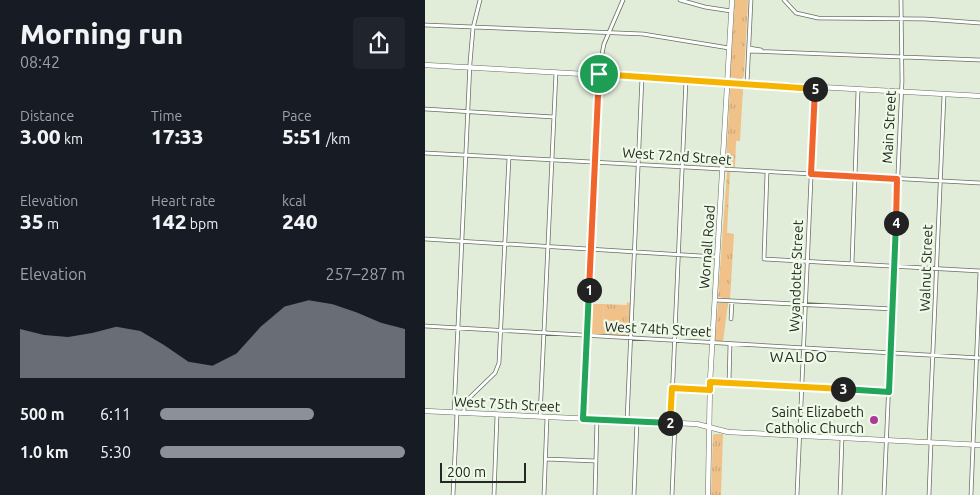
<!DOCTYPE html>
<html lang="en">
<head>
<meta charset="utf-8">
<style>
  body { margin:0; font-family:Ubuntu,sans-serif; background:#20242c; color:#f1f3f6; height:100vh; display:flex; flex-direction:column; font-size:19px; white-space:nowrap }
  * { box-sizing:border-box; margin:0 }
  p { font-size:16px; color:#9ea1a6 }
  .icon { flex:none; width:28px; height:28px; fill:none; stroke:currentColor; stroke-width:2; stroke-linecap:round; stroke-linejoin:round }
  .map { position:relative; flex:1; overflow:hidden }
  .drawer { display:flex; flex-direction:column; background:#171b24; width:425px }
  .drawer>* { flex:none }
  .scale { position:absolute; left:15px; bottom:12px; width:86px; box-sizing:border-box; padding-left:5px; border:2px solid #242821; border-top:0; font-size:14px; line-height:18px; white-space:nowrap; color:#242821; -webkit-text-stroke:4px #eefae7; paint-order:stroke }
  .pin { position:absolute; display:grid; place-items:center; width:42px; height:42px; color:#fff; margin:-21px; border:2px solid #fff; border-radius:50%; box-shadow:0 1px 5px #0007 }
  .km { position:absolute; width:25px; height:25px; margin:-12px; border-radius:50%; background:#222; color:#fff; font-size:14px; line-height:25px; text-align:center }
  .round { display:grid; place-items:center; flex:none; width:52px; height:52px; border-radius:5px; background:#20242c }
  .overview { display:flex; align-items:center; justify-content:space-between; height:85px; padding:0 20px }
  h1 { font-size:28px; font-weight:800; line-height:38px }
  .metrics { display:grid; grid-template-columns:repeat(3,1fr); gap:8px; height:85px; padding:5px 20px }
  .metrics div { display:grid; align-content:center }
  .metrics b { font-size:21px; font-weight:800 }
  .metrics small { font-size:14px; font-weight:400 }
  .metrics p { font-size:14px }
  .chart { height:140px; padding:10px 20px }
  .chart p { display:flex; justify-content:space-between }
  .chart svg { width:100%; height:90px; margin-top:5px; fill:#8c9099; opacity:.7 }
  ul { padding:0 20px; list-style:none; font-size:16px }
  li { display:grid; grid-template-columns:80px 60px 1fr; align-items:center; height:38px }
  li i { height:12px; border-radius:6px; background:#8c9099 }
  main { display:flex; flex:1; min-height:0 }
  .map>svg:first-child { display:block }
  .grass { fill:#f0c189 }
  .park { fill:url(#park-tufts) }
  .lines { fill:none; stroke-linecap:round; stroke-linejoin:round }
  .street-casing { stroke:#65705f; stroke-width:4.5 }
  .secondary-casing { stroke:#65705f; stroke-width:5.5 }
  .street { stroke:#fff; stroke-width:3 }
  .secondary { stroke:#fff; stroke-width:4.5 }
  .split-1-casing { stroke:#fff; stroke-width:10 }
  .split-2-casing { stroke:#fff; stroke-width:10 }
  .split-3-casing { stroke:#fff; stroke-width:10 }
  .split-4-casing { stroke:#fff; stroke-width:10 }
  .split-5-casing { stroke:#fff; stroke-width:10 }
  .split-6-casing { stroke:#fff; stroke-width:10 }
  .split-1 { stroke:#f0652b; stroke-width:6 }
  .split-2 { stroke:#22a559; stroke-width:6 }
  .split-3 { stroke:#f5b400; stroke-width:6 }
  .split-4 { stroke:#22a559; stroke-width:6 }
  .split-5 { stroke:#f0652b; stroke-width:6 }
  .split-6 { stroke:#f5b400; stroke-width:6 }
  .poi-dot { fill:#ac3b97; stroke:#eefae7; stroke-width:2 }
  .labels { text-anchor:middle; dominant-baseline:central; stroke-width:4.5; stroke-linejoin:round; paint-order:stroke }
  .street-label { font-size:14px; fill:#242821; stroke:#eefae7 }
  .poi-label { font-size:14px; fill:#242821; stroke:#eefae7; text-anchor:end }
  .neighbourhood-label { font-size:15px; letter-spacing:1px; fill:#242821; stroke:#eefae7 }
</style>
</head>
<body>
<main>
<section class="drawer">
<div class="overview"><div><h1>Morning run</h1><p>08:42</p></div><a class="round"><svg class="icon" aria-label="share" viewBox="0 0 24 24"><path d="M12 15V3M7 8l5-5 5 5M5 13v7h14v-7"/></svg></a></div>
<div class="metrics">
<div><p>Distance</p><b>3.00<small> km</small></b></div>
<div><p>Time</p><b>17:33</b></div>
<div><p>Pace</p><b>5:51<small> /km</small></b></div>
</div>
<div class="metrics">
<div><p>Elevation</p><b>35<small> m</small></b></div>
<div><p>Heart rate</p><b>142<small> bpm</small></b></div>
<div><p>kcal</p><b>240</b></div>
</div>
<div class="chart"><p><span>Elevation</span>257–287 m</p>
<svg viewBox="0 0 160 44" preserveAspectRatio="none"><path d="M0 44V20L10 23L20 24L30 22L40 19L50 21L60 28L70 36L80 38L90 32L100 19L110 9L120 6L130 8L140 12L150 17L160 20V44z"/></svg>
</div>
<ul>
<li><b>500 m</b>6:11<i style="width:63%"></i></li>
<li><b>1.0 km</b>5:30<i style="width:100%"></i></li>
</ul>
</section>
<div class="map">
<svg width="555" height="495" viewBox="0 0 555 495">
  <defs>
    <pattern id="park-tufts" width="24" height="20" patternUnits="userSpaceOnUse" patternTransform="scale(1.25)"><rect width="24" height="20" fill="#f0c189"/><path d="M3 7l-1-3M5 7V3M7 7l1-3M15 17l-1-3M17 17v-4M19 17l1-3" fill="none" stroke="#cea676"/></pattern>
  </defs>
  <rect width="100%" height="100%" fill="#e1edd9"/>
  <path class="grass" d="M166,301l2,3h11l-1,28 23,1 1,-31 3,1 -1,32h-38v-4l-2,2z"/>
  <path class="park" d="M310,0h13l-4,76 -3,4 -11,-3z
    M308,87l10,1 -3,53h-4l-1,26 -7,-1 -2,-2 4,-75z
    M302,172h3l-3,61 7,1 -4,65 -12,-2z
    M293,303h10l-5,39 -8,-2z
    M179,304l23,1 -1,29 -23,-2z
    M290,434h8l-2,61h-10l2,-60z"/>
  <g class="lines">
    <defs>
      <path id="street" d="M255,0l25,7 26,4
        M359,0l12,13 22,5 107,1 55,4
        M0,25l218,9 86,14
        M324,48l12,2
        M324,51l231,9
        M322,84l4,-84
        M0,109l129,8
        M0,153l555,30
        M342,172l-3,87 216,12
        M0,239l292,18
        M427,264l6,-174
        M290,300l178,9
        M306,319l1,-18
        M0,326l555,32
        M285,382l179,10
        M304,383l1,-39
        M247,388l38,3
        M29,403h10
        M29,413l16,-350 3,-35 7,-28
        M39,413v-10l31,-30 4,-10 10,-206
        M115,417l16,-345
        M158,419l17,-355 4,-20 19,-44
        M202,421l15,-344
        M246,423l15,-343
        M504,442l15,-347
        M121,459l50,2
        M28,495l4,-82
        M69,495l3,-80
        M119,495l3,-78
        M170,495l2,-76
        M209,495l3,-74
        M247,495l3,-72
        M372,495l18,-407
        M415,495l2,-57
        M459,495l18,-414 -1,-81
        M504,495l2,-52
        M546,495l9,-224"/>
      <path id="secondary" d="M0,65l555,31
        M0,411l272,13 31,8 252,13
        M283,495l2,-113 22,-382"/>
    </defs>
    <use href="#street" class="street-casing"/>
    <use href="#secondary" class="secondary-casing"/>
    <use href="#street" class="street"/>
    <use href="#secondary" class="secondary"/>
  </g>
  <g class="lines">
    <defs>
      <path id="split-1" d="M164,290l10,-216"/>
      <path id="split-2" d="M164,290l-6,129 87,4"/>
      <path id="split-3" d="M245,423l2,-35 38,2v-8l133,7"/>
      <path id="split-4" d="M418,389l46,3 7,-169"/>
      <path id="split-5" d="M390,89l-4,85 86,5 -1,44"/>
      <path id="split-6" d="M174,74l216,15"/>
    </defs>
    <use href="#split-1" class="split-1-casing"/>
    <use href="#split-2" class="split-2-casing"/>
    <use href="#split-3" class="split-3-casing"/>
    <use href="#split-4" class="split-4-casing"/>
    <use href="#split-5" class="split-5-casing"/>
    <use href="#split-6" class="split-6-casing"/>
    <use href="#split-1" class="split-1"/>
    <use href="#split-2" class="split-2"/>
    <use href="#split-3" class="split-3"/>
    <use href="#split-4" class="split-4"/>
    <use href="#split-5" class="split-5"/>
    <use href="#split-6" class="split-6"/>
  </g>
  <circle class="poi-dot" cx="449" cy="420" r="5"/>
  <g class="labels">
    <g class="street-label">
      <text transform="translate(464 127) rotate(-87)">Main Street</text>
      <text transform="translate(252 156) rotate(4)">West 72nd Street</text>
      <text transform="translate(282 247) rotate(-86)">Wornall Road</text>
      <text transform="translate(501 268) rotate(-88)">Walnut Street</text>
      <text transform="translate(371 276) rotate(-88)">Wyandotte Street</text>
      <text transform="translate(233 329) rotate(3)">West 74th Street</text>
      <text transform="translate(82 404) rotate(3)">West 75th Street</text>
    </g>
    <g class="poi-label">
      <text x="439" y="412">Saint Elizabeth<tspan x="439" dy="16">Catholic Church</tspan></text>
    </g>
    <g class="neighbourhood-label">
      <text x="374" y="356">WALDO</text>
    </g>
  </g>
</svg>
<div class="scale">200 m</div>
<div class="pin" style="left:174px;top:74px;background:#1e9e55"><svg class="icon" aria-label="arrive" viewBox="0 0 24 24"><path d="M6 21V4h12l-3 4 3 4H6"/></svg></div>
<b class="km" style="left:164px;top:290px">1</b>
<b class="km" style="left:245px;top:423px">2</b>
<b class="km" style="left:418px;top:389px">3</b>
<b class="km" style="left:471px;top:223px">4</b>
<b class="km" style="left:390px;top:89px">5</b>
</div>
</main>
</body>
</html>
